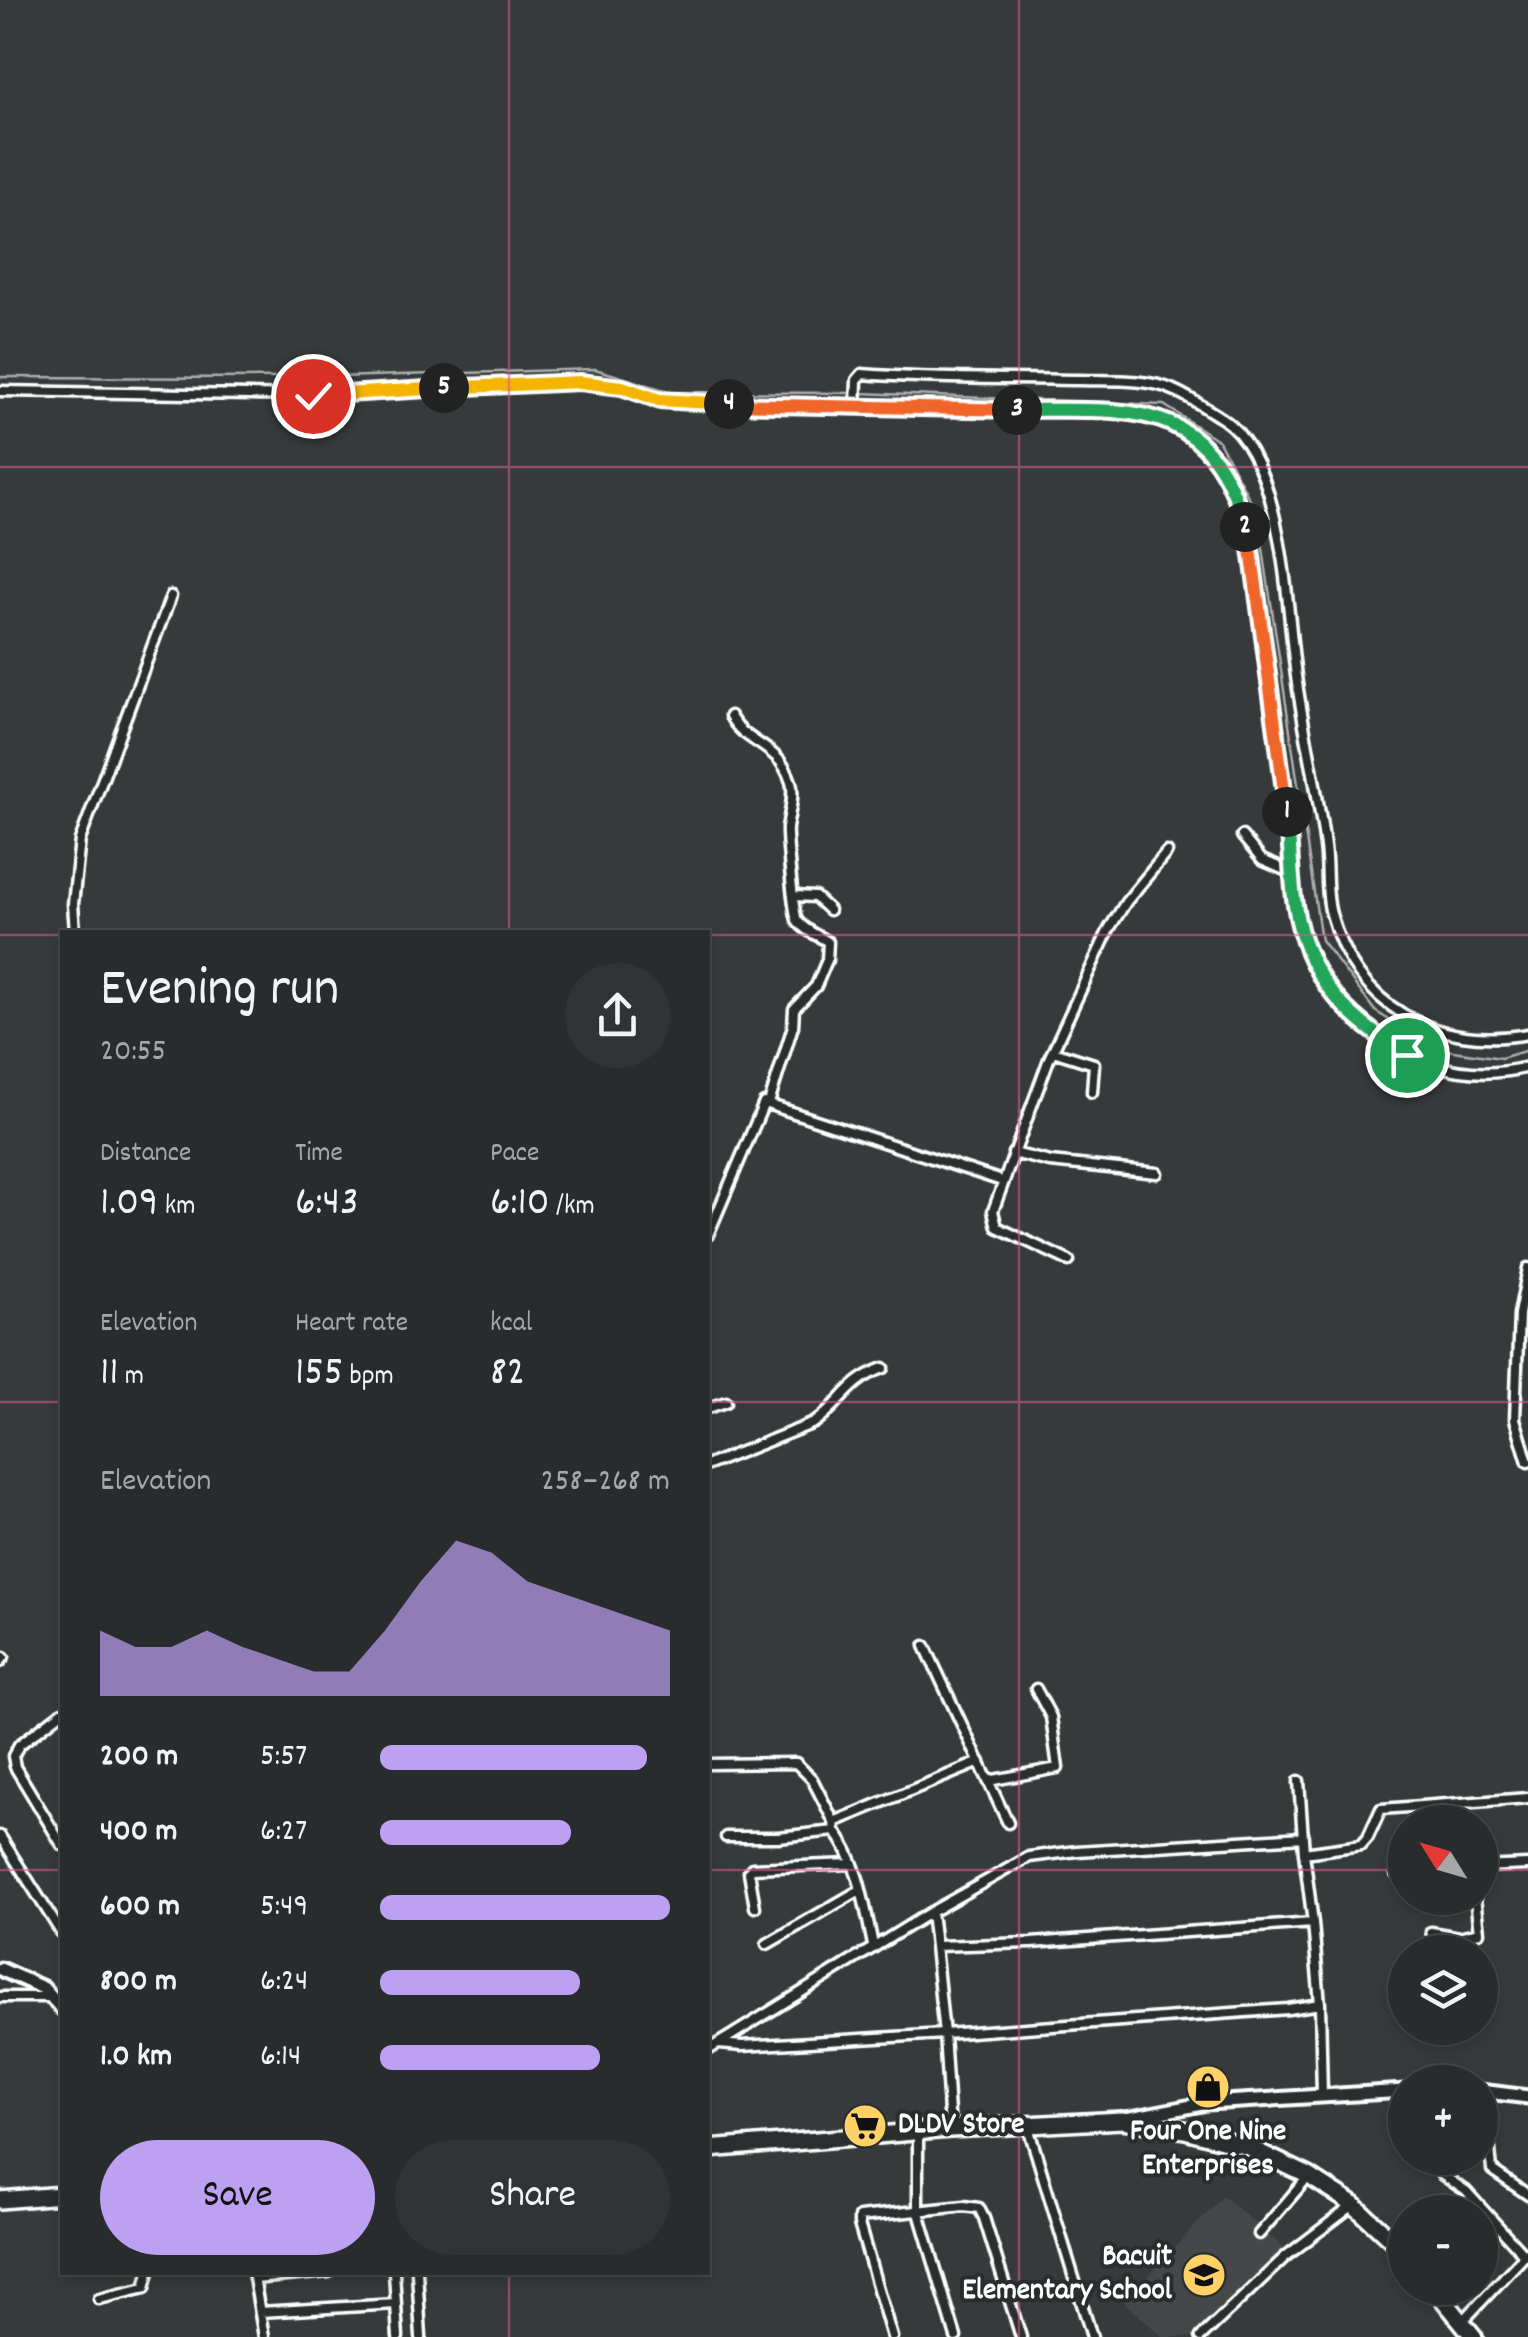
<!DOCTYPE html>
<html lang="en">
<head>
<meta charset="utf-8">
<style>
  body { margin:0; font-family:Dekko,sans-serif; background:#313434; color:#f1f3f6; height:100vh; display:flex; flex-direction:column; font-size:38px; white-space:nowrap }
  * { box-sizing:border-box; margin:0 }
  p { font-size:32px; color:#a5a7a9 }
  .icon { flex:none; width:55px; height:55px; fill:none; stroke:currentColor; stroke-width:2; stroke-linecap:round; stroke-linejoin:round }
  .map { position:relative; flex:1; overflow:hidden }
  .sheet { position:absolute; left:60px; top:930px; width:650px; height:1345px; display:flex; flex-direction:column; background:#292c2c; border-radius:0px; box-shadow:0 5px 15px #0003,0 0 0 2px #454848 }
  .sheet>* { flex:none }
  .needle { width:65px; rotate:307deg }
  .tools { position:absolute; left:1388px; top:1805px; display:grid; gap:20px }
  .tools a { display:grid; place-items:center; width:110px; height:110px; border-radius:50%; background:#292c2c; box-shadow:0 5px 15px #0003,0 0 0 2px #454848; font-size:50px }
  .pin { position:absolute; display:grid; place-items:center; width:85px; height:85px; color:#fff; margin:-42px; border:5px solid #fff; border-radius:50%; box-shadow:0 2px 10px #0007 }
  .km { position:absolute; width:50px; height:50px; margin:-25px; border-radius:50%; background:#222; color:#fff; font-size:28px; line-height:50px; text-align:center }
  .round { display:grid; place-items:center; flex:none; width:105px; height:105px; border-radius:52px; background:#313434 }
  .overview { display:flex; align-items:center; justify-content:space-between; height:170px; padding:0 40px }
  h1 { font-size:55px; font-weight:600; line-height:75px }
  .figures { display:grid; grid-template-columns:repeat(3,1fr); gap:15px; height:170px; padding:10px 40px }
  .figures div { display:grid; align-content:center }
  .figures b { font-size:42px; font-weight:600 }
  .figures small { font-size:28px; font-weight:400 }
  .figures p { font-size:28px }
  .chart { height:280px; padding:20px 40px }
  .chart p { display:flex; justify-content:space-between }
  .chart svg { width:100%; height:180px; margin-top:10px; fill:#bca0f2; opacity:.7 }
  .cta { display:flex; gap:20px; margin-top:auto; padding:20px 40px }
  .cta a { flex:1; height:115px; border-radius:60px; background:#bca0f2; color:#111; font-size:40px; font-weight:600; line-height:115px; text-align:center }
  .cta a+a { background:#313434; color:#f1f3f6 }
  ul { padding:0 40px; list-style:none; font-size:32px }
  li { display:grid; grid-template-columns:160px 120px 1fr; align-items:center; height:75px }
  li i { height:25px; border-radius:12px; background:#bca0f2 }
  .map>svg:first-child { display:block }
  .built { fill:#444748 }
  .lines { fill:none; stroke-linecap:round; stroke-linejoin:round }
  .stream { stroke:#adaeaf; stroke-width:2.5 }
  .street-casing { stroke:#fff; stroke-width:15 }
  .secondary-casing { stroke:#fff; stroke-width:19 }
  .highway-casing { stroke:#fff; stroke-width:22 }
  .street { stroke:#2a2d2e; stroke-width:8 }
  .secondary { stroke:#2a2d2e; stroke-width:11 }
  .highway { stroke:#2a2d2e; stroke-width:15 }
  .split-1-casing { stroke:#fff; stroke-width:20 }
  .split-2-casing { stroke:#fff; stroke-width:20 }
  .split-3-casing { stroke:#fff; stroke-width:20 }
  .split-4-casing { stroke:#fff; stroke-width:20 }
  .split-5-casing { stroke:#fff; stroke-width:20 }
  .split-6-casing { stroke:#fff; stroke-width:20 }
  .split-1 { stroke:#22a559; stroke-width:12 }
  .split-2 { stroke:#f0652b; stroke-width:12 }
  .split-3 { stroke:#22a559; stroke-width:12 }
  .split-4 { stroke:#f0652b; stroke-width:12 }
  .split-5 { stroke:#f5b400; stroke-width:12 }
  .split-6 { stroke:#f5b400; stroke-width:12 }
  .grid { fill:none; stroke:#d45d8c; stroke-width:2.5; stroke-opacity:0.55 }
  .labels { text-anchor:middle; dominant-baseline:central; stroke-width:8; stroke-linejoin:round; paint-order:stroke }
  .poi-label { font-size:30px; font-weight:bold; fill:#fff; stroke:#2a2d2e; text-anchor:start }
</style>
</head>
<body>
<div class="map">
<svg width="1528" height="2337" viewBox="0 0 1528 2337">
  <rect width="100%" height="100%" fill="#373a3b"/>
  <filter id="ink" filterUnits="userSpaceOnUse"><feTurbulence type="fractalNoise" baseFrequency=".01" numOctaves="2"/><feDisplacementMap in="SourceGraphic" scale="20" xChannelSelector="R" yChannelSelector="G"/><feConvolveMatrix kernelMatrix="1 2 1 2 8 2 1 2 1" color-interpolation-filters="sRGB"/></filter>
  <g filter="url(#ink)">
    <path class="built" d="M1223,2196l61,52 -85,89h-36l-39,-35z"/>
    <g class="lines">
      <path class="stream" d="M0,377l305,1 290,-9 76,23 181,1
        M860,393l304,12 55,36 39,74 63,425 54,71 58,37 68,10 27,-8"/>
      <defs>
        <path id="street" d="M0,391l313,5 267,-14 42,5 43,14 191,7 249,3c43,3 86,14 114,50 40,53 39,156 48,220 7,48 17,94 21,142 5,45 2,92 22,134 18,38 45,66 81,88 42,26 89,34 137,22
          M856,408l1,-28 5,-6c72,6 146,4 219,6 27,1 64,-2 90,9 17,7 36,20 52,30 63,42 63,195 74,264 8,54 21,109 28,164 3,22 0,46 6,67 25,93 105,136 197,120
          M730,716c16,30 48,26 61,66 4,14 -2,31 -4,46 -1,8 7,87 10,92 7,11 21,15 31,22l-1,18 -11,26 -22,23 -1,17 -24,77
          M1242,836l20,24 30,13
          M794,896l21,1 14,13
          M75,932l-2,-28 7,-64 91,-244
          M1053,1051l41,13 -2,28
          M1013,1153l37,9 107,11
          M708,1235l56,-132 238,78
          M1069,1261l-72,-34 -4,-16 56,-152 60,-130 17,-27 41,-50
          M1528,1268l-9,46 -4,105 13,43
          M708,1408l18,-6
          M708,1465l106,-42c29,-20 33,-42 70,-55
          M925,1646l83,177
          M0,1662l4,-5
          M62,1712l-43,33 -6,11 2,11 47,78
          M708,1764l88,-1 16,16 22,43
          M988,1781l70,-13 -7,-51 -15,-28
          M1299,1781l5,72
          M835,1831l-1,-9 146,-60
          M0,1836l62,98
          M726,1837h52l57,-6c24,31 30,77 38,114
          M1480,1867l48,-2
          M1396,1874l9,-1
          M755,1907l-6,-35 3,-4 100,-4
          M931,1912l98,-55 48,-6 226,-14
          M1313,1923l7,81 2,91
          M1431,1932l28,5 20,-5 -4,-34
          M767,1944l93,-54
          M0,1997h50
          M1320,2004l-32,5 -344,25 -9,-88 96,-3 282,-20 -9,-70 57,-8 7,-8 13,-28 147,-11
          M719,2044l23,2 202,-12 6,95
          M708,2050l223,-138 4,34
          M1028,2127l64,210
          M918,2132v77l38,128
          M1490,2149l2,21 36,25
          M1441,2174l25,17 59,65
          M1259,2234l50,-58
          M253,2272l11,65
          M394,2272l4,65
          M417,2272l4,65
          M254,2279l75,-7
          M99,2299l46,-11 4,-16
          M260,2312l136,-8
          M1462,2322l65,-69
          M892,2337l-33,-113v-7l105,-11 15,2 5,10 37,119
          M1201,2337l84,-80 67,-51"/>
        <path id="secondary" d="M0,1969l43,19 19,21
          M1480,2091l48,6
          M1126,2119l81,-16 198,-12"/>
        <path id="highway" d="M708,2149l242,-20 172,-9 63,10 63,17 61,29 45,29 51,47
          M0,2200l62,-5
          M1434,2288l40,49"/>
      </defs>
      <use href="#street" class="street-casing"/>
      <use href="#secondary" class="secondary-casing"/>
      <use href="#highway" class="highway-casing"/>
      <use href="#street" class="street"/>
      <use href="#secondary" class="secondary"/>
      <use href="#highway" class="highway"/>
    </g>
  </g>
  <g class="lines" filter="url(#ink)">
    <defs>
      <path id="split-1" d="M1287,812c4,31 3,62 8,93 11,73 52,113 112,150"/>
      <path id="split-2" d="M1245,527l6,22 36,263"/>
      <path id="split-3" d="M1017,410c113,0 193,-13 228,117"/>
      <path id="split-4" d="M729,404l288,6"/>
      <path id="split-5" d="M444,388l136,-6 42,5 37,13 70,4"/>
      <path id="split-6" d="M313,396l131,-8"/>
    </defs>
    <use href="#split-1" class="split-1-casing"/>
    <use href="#split-2" class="split-2-casing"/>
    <use href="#split-3" class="split-3-casing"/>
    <use href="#split-4" class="split-4-casing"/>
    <use href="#split-5" class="split-5-casing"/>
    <use href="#split-6" class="split-6-casing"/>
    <use href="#split-1" class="split-1"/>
    <use href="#split-2" class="split-2"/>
    <use href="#split-3" class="split-3"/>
    <use href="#split-4" class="split-4"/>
    <use href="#split-5" class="split-5"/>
    <use href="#split-6" class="split-6"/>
  </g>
  <path class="grid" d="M509,0v932M1019,0v2337M0,467h1528M0,935h62M708,935h820M0,1402h62M708,1402h820M0,1870h62M708,1870h697M1480,1870h48M509,2272v65"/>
  <defs>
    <symbol id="shop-disc" viewBox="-11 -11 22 22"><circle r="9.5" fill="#ffd166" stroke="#2a2d2e"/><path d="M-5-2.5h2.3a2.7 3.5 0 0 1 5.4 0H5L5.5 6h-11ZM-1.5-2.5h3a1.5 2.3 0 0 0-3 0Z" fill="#111"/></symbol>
    <symbol id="supermarket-disc" viewBox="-11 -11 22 22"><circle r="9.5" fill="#ffd166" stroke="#2a2d2e"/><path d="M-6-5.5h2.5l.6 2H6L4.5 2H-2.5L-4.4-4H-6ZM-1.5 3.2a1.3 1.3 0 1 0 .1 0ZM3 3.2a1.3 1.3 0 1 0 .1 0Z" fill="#111"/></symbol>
    <symbol id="school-disc" viewBox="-11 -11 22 22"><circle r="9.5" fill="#ffd166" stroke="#2a2d2e"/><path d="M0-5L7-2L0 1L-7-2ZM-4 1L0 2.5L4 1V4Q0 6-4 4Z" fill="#111"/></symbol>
  </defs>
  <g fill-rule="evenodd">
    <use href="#shop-disc" x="1183" y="2062" width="50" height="50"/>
    <use href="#supermarket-disc" x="840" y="2101" width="50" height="50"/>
    <use href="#school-disc" x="1179" y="2250" width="50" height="50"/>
  </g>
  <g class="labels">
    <g class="poi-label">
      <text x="898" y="2126">DLDV Store</text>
      <text x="1208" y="2133" text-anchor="middle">Four One Nine<tspan x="1208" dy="34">Enterprises</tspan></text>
      <text x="1172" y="2258" text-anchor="end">Bacuit<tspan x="1172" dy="34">Elementary School</tspan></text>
    </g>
  </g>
</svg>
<div class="tools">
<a><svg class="needle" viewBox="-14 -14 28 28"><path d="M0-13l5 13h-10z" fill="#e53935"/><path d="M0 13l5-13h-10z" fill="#a5a7a9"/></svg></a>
<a><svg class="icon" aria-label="layers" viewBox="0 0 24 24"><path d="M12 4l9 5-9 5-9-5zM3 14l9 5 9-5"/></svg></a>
<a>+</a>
<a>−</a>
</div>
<div class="pin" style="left:1407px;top:1055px;background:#1e9e55"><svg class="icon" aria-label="arrive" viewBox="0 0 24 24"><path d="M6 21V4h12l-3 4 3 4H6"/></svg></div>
<div class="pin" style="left:313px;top:396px;background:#d93025"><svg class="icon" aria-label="check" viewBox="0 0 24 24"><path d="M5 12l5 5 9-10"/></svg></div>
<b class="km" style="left:1287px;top:812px">1</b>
<b class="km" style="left:1245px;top:527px">2</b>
<b class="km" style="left:1017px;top:410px">3</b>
<b class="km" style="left:729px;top:404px">4</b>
<b class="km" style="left:444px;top:388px">5</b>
<section class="sheet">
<div class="overview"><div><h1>Evening run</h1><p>20:55</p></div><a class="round"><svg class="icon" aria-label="share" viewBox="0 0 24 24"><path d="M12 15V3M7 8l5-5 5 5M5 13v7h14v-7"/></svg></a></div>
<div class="figures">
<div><p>Distance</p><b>1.09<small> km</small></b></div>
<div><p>Time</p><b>6:43</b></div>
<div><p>Pace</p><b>6:10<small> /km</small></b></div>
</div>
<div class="figures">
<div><p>Elevation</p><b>11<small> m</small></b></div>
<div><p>Heart rate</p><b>155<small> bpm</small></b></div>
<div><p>kcal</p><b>82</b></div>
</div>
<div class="chart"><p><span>Elevation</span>258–268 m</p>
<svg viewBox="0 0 160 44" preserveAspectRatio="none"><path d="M0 44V28L10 32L20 32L30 28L40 32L50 35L60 38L70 38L80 28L90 16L100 6L110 9L120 16L130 19L140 22L150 25L160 28V44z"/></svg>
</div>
<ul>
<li><b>200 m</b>5:57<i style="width:92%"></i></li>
<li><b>400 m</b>6:27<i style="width:66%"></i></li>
<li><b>600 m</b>5:49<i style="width:100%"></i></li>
<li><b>800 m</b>6:24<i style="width:69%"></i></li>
<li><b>1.0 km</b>6:14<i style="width:76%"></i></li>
</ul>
<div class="cta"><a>Save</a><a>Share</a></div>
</section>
</div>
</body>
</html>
